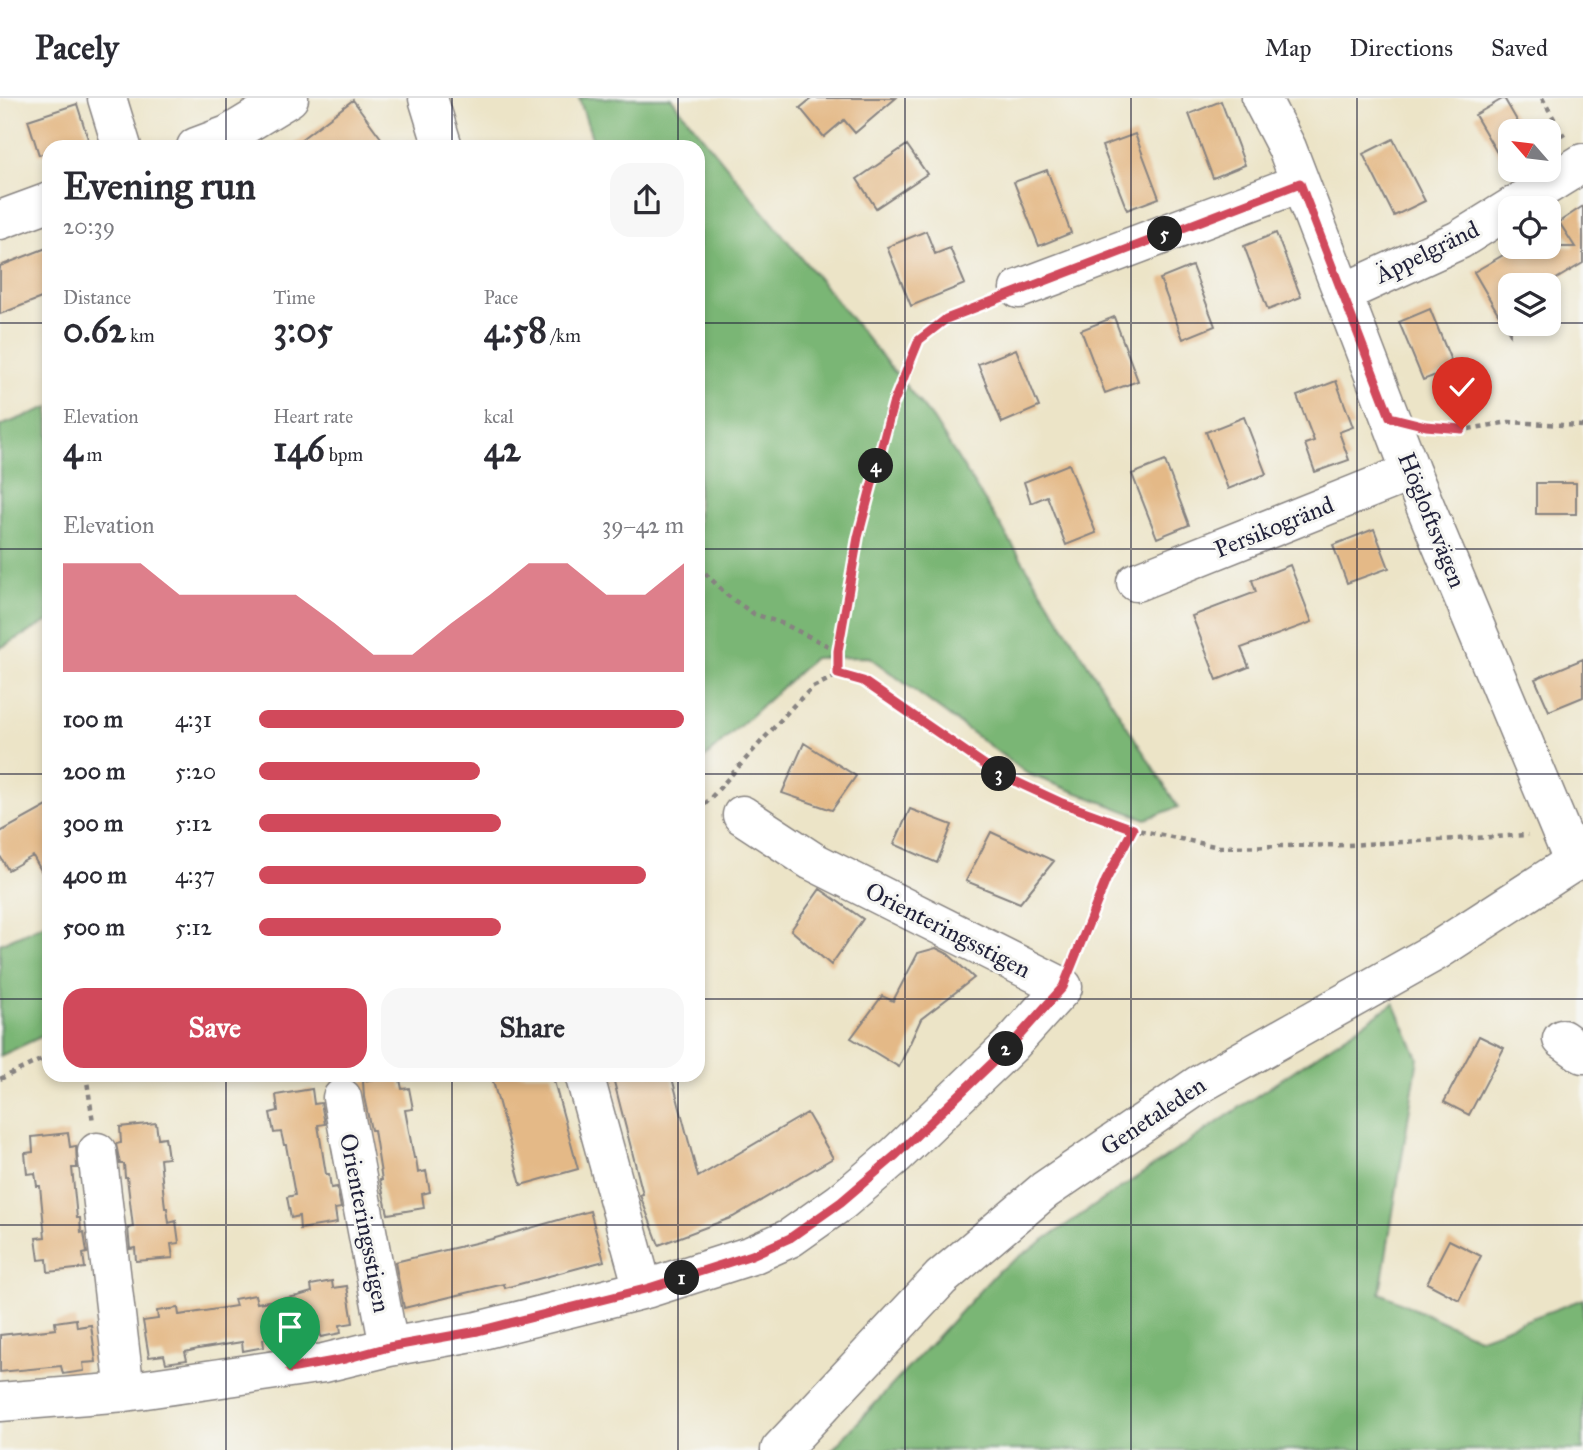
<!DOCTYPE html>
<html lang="en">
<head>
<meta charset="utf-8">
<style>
  body { margin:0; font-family:"IM FELL Great Primer",serif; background:#f7f7f7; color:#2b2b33; height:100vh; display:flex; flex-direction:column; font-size:26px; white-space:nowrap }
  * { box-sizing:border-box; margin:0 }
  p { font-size:23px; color:#7c7c81 }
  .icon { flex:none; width:38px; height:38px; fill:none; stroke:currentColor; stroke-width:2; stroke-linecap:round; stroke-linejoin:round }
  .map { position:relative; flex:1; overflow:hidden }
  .side { position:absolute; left:42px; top:42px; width:663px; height:942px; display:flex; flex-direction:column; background:#fff; border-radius:21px; box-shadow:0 4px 10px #0003 }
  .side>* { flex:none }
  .needle { width:46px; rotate:298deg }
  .controls { position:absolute; left:1498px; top:21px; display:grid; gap:14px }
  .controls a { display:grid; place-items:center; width:63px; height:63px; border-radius:14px; background:#fff; box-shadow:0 4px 10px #0003; font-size:35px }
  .pin { position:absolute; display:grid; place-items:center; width:60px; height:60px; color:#fff; margin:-72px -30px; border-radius:50% 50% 50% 0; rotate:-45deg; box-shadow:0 0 7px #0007 }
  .pin .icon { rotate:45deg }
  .km { position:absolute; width:35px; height:35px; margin:-18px; border-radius:50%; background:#222; color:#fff; font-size:19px; line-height:35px; text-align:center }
  .round { display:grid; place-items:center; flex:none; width:74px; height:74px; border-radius:21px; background:#f7f7f7 }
  .overview { display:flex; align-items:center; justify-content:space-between; height:119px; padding:0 21px }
  h1 { font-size:38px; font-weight:700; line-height:52px }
  .metrics { display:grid; grid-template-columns:repeat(3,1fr); gap:10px; height:119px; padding:7px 21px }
  .metrics div { display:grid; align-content:center }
  .metrics b { font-size:35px; font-weight:700 }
  .metrics small { font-size:19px; font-weight:400 }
  .metrics p { font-size:19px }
  .chart { height:196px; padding:14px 21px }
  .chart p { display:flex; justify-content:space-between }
  .chart svg { width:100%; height:126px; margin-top:7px; fill:#d1495b; opacity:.7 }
  .button { display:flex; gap:14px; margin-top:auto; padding:14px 21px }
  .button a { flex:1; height:80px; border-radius:21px; background:#d1495b; color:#fff; font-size:28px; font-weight:700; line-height:80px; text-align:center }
  .button a+a { background:#f7f7f7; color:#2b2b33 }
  ul { padding:0 21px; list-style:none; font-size:23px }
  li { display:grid; grid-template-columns:112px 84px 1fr; align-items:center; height:52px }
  li i { height:18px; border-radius:9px; background:#d1495b }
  header { display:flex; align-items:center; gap:42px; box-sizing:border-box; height:98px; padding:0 35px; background:#fff; border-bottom:2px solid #e1e1e2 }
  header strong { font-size:33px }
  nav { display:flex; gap:38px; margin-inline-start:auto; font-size:24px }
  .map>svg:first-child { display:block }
  .forest { fill:#7ab674; stroke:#4e6c58; stroke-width:2 }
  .building { fill:#e4b987 }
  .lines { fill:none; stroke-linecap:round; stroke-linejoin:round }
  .minor-casing { stroke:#878381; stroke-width:41 }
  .major-casing { stroke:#878381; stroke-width:41 }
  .path { stroke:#878381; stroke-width:4.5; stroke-dasharray:5 5; stroke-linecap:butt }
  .minor { stroke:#fff; stroke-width:38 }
  .major { stroke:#fff; stroke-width:38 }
  .route-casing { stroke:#fff; stroke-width:14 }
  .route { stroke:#d1495b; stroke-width:9 }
  .grid { fill:none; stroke:#22223b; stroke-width:2; stroke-opacity:0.55 }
  .labels { text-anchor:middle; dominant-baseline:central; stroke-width:6; stroke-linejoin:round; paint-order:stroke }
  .street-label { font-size:24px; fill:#22223b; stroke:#f6f6f2 }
</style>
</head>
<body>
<header>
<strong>Pacely</strong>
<nav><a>Map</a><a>Directions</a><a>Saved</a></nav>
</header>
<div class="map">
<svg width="1583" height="1352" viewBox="0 0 1583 1352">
  <rect width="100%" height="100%" fill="#f6f6f2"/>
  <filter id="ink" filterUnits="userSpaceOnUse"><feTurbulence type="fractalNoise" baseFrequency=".0143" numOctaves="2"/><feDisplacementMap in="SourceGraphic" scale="14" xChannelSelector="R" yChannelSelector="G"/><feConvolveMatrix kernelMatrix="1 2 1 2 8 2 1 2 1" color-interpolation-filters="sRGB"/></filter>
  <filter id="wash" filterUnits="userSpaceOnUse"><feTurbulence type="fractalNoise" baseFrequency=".00686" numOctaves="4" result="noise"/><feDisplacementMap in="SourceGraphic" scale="28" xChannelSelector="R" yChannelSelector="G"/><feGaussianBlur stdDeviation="1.57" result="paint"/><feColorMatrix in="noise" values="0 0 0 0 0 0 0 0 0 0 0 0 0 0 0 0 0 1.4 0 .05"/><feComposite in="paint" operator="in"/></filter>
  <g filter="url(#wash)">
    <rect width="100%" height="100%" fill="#ece4c7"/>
    <path class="forest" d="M579,0h92l262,321 245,388 -32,12 -118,-45 -159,-117 -55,1 -116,106v-617h-103z
      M49,309v214l-49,27v-222z
      M49,824v111l-49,23v-112z
      M1394,905l24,55 -38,235 98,45 105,-39v151h-751l166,-179z"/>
    <g id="blocks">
      <path class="building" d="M812,0h84l-41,35 -11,-13 -20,17 -24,-29z
        M1504,0l19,33h-13v39h9l-9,5 -35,-60z
        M353,2l28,38 -12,9h-78z
        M1221,3l24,64 -32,13 -24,-64z
        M77,6l11,35 -24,8h-15v5l-10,3 -11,-35z
        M1135,36l24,64 -32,12 -25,-64z
        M1393,41l32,62 -31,15 -31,-62z
        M907,47l20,29 -51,34 -19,-29z
        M1047,72l24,63 -32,13 -25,-64z
        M1583,108v57l-37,22h-36v49l-36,-62 43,-25h58l-16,-25z
        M926,133l9,23 15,-6 15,36 -54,22 -24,-59z
        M1276,135l25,64 -33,13 -24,-64z
        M49,149v48l-49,19v-48z
        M1192,168l23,60 -32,13 -23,-60z
        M1430,211l24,59 -31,12 -24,-58z
        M1114,219l24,64 -33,12 -24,-63z
        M1016,251l23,58 -37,16 -24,-59z
        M1336,283l17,46 -14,5 10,28 -34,12 -10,-28 9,-3 -17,-45z
        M1244,319l22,57 -38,15 -22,-57z
        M1165,363l24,64 -32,13 -25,-64z
        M1069,366l27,69 -30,12 -19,-49 -16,7 -7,-21z
        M1536,385h40v31h-40z
        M1374,431l15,39 -42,15 -14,-38z
        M1290,467l22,57 -71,26 8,19 -32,13 -25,-64 64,-24 -4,-12z
        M1583,561v38l-34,14 -14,-32z
        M804,645l52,33 -24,34 -50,-17z
        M49,707v80l-16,-29 -25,14 -8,-14v-24z
        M910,711l42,16 -15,38 -43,-19z
        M991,734l63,29 -34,42 -54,-22z
        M820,791l43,30 -32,46 -40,-35z
        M936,850l12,6 26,24 -53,41 -22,48 -48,-29 31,-42 11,5 25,-48z
        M1479,938l25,12 -35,67 -25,-13z
        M491,976h61l26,95 -57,16z
        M612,976h59l27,103 109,-64 26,45 -100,59 -74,28 -19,-50 3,-1z
        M399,977l3,14 7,-1 4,21 -8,1 9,48h2l2,15 8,-2 4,21 -8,2 2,14 -36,6 -8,-34h2l-8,-50h-3l-7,-33 -1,-16z
        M312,991l2,15 7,-1 4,21 -7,1 8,49h3l2,14 6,-1 4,21 -6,1 2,14 -37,6 -1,-13 -8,2 -4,-21 8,-2 -9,-50h-2l-3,-13 -7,1 -4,-20 8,-2 -2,-16z
        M156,1025l2,15 7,-1 3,21 -8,1 5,49h2l2,15 7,-2 3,22 -8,1 2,14 -37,3 -1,-13 -5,1 -2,-21 5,-1 -6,-50h-2l-1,-13h-4l-4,-20 5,-1 -1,-16z
        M68,1035l2,14 6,-1 1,22h-5l5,50h3l1,15 3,-1 3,21 -4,1 2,14 -37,4 -1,-13 -8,1 -3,-22 9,-1 -5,-51h-3l-2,-13 -8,1 -2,-21 8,-1 -1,-15z
        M590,1113l14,50 -99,27 -1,-4 -100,24 -9,-46 97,-23z
        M1449,1142l32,16 -22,44 -32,-17z
        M332,1183l1,7 14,-2 6,37 -13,2 1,8 -20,4 -2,-9 -56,11 1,8 -21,4 -1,-9 -44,7 -13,3 2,8 -21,3 -2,-8 -15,2 -6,-36 15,-2 -1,-8 21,-3 1,7 57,-9 -2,-7 21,-4 2,8 41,-7 14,-4 -1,-7z
        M76,1221l1,8 14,-2 5,37 -13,1 1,8 -21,3 -2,-8 -61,6v-37l56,-6 -1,-7z"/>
    </g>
  </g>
  <g filter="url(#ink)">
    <use href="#blocks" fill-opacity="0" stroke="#878381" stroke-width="2"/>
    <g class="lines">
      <defs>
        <path id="minor" d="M107,0l15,49
          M428,0l15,49
          M1261,0l26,50 124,324 163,391
          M196,49l32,-12 61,-37
          M0,122l49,-18
          M1019,191l281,-106
          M1343,195l116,-53 124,-77
          M1136,484l275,-110
          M1562,941l21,15
          M584,976l59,215
          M342,1000l47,249
          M97,1054l28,240
          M0,1304l125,-10 199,-29 65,-16 89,-16 171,-43 103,-33 38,-17 51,-36 55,-47 115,-110 52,-58 -251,-126 -70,-46"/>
        <path id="major" d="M780,1352l161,-172 104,-88 155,-106 235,-132 148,-96"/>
      </defs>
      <use href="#minor" class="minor-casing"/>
      <use href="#major" class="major-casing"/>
      <path class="path" d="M1542,0l22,38
        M1429,328l34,4 46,-8 74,4
        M698,468l30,30 26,18 30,10 54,27
        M838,577v-24l20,-113 35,-134 26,-64 27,-21 46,-19
        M698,714l97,-108 18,-17 25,-12 25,6 132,91 67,31 71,26 86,18 128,-2 181,-10
        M1074,861l32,-79 27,-51
        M86,976l7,48
        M0,981l49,-23"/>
      <use href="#minor" class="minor"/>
      <use href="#major" class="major"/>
    </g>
  </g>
  <g class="lines" filter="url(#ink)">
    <defs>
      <path id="route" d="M290,1271l55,-10 44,-12 89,-16 171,-43 103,-33 38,-17 51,-36 55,-47 115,-110 52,-58 43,-107 27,-51 -71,-26 -67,-31 -132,-91 -25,-7v-23l20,-114 35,-133 26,-64 27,-21 354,-136 90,234 36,9 36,3"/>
    </defs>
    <use href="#route" class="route-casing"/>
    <use href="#route" class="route"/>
  </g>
  <path class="grid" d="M226,0v49M452,0v49M678,0v49M905,0v1352M1131,0v1352M1357,0v1352M0,225h49M698,225h812M1549,225h34M0,451h49M698,451h885M0,676h49M698,676h885M0,901h49M698,901h885M226,976v376M452,976v376M678,976v376M0,1127h1583"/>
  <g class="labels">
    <g class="street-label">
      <text transform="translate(1427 154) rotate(-26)">Äppelgränd</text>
      <text transform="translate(1432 422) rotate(68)">Högloftsvägen</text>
      <text transform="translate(1274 429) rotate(-22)">Persikogränd</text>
      <text transform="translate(948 832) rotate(27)">Orienteringsstigen</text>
      <text transform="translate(1153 1018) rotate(-34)">Genetaleden</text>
      <text transform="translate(365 1125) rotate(79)">Orienteringsstigen</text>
    </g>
  </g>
</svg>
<div class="controls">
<a><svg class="needle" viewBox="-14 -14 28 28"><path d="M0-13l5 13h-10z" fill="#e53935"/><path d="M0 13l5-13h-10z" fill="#7c7c81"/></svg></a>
<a><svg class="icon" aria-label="locate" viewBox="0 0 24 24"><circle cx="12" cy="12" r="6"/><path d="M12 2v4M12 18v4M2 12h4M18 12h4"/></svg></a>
<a><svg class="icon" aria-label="layers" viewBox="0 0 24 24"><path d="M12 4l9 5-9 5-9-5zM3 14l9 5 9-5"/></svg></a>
</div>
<div class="pin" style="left:290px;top:1271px;background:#1e9e55"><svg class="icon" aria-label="arrive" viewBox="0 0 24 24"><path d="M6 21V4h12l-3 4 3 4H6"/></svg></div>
<div class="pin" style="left:1462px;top:331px;background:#d93025"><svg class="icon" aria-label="check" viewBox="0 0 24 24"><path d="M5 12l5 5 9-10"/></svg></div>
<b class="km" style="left:682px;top:1180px">1</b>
<b class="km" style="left:1006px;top:951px">2</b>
<b class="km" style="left:999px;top:676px">3</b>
<b class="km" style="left:876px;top:368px">4</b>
<b class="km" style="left:1165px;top:136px">5</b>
<section class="side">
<div class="overview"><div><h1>Evening run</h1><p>20:39</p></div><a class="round"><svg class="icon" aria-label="share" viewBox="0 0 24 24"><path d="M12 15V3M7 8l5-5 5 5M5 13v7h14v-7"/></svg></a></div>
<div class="metrics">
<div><p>Distance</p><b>0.62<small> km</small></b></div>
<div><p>Time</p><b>3:05</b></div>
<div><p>Pace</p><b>4:58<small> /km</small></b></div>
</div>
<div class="metrics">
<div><p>Elevation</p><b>4<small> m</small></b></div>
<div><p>Heart rate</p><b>146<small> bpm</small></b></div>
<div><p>kcal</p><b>42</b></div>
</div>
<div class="chart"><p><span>Elevation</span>39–42 m</p>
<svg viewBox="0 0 160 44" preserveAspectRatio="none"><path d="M0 44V6L10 6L20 6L30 17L40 17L50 17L60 17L70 27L80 38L90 38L100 27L110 17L120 6L130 6L140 17L150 17L160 6V44z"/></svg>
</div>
<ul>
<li><b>100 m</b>4:31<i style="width:100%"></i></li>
<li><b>200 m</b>5:20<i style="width:52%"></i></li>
<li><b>300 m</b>5:12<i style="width:57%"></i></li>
<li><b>400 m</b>4:37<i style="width:91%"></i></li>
<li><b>500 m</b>5:12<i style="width:57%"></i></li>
</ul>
<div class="button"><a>Save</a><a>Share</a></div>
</section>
</div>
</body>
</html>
